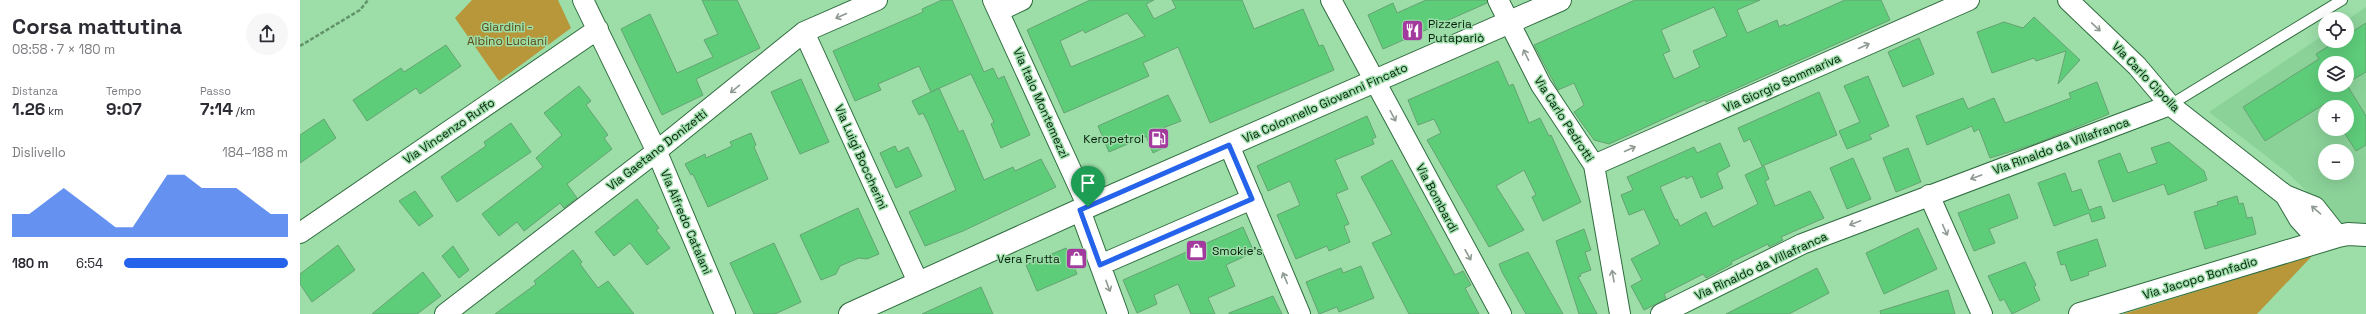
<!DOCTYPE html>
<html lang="it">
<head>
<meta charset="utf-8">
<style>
  body { margin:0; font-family:"Space Grotesk",sans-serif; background:#f7f7f7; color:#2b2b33; height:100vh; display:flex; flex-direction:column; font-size:15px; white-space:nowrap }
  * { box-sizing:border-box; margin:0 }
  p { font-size:13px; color:#7c7c81 }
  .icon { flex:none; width:22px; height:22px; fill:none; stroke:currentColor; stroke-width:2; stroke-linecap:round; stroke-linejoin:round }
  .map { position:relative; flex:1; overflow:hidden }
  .drawer { display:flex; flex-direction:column; background:#fff; width:300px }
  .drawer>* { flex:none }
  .buttons { position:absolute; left:2018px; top:12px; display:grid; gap:8px }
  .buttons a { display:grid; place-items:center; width:36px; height:36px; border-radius:50%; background:#fff; box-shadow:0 4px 16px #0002; font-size:20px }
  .pin { position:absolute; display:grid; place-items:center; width:34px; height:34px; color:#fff; margin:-41px -17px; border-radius:50% 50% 50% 0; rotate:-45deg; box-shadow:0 0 4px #0007 }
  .pin .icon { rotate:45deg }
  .round { display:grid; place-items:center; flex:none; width:42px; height:42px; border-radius:21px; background:#f7f7f7 }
  .summary { display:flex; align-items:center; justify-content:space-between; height:68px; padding:0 12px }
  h1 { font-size:22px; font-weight:700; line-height:30px }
  .stats { display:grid; grid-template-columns:repeat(3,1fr); gap:6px; height:68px; padding:4px 12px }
  .stats div { display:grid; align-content:center }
  .stats b { font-size:17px; font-weight:700 }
  .stats small { font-size:11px; font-weight:400 }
  .stats p { font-size:11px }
  .chart { height:112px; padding:8px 12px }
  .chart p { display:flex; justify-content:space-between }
  .chart svg { width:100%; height:72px; margin-top:4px; fill:#2563eb; opacity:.7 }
  ul { padding:0 12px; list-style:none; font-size:13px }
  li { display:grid; grid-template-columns:64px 48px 1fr; align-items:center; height:30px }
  li i { height:10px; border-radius:5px; background:#2563eb }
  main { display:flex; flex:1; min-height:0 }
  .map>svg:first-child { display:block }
  .built { fill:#8bd299; fill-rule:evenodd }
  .green { fill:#b7973a }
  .building { fill:#5ecd7a; stroke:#65a372; fill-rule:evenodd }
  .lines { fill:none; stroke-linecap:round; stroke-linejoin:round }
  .service-casing { stroke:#306d3f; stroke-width:12 }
  .minor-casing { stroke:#306d3f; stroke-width:22 }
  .tertiary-casing { stroke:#306d3f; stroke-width:24 }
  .secondary-casing { stroke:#306d3f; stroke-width:24 }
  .path { stroke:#61926a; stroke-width:2.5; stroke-dasharray:4 2; stroke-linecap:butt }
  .service { stroke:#fff; stroke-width:10 }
  .minor { stroke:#fff; stroke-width:20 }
  .tertiary { stroke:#fff; stroke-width:22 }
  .secondary { stroke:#fff; stroke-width:22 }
  .oneway { stroke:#8f9b92 }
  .route-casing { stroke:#fff; stroke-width:8 }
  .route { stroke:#2563eb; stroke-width:5 }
  .labels { text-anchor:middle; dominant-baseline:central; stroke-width:3; stroke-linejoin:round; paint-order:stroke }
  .poi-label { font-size:12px; fill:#07200d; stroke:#9cdda8; text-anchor:start }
  .park-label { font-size:12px; fill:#5c4913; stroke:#9cdda8 }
  .street-label { font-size:12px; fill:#07200d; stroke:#9cdda8 }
</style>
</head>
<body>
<main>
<section class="drawer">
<div class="summary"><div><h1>Corsa mattutina</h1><p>08:58 · 7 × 180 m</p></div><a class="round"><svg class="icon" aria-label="share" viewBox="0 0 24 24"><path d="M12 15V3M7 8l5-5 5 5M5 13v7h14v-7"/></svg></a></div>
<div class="stats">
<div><p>Distanza</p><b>1.26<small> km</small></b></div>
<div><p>Tempo</p><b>9:07</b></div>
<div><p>Passo</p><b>7:14<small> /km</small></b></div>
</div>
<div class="chart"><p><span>Dislivello</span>184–188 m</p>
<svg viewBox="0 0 160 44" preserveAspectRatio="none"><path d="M0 44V30L10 30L20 22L30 14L40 22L50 30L60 38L70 38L80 22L90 6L100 6L110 14L120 14L130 14L140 22L150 30L160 30V44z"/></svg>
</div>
<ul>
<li><b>180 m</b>6:54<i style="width:100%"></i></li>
</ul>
</section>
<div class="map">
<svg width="2066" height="314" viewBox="0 0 2066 314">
  <rect width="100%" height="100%" fill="#9cdda8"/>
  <path class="built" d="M2066,7v218l-24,1 -54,-53 -79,-61 116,-78v7h22v-21zM2025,63h22v22h-22zM2025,107h22v22h-22zM2025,151h22v22h-22z"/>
  <path class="green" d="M172,0h86l13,28 -72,53 -44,-63z
    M2012,256l-55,58h-134z"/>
  <path class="building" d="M402,0h35l23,48 -64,31 7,16 -41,20 -41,-86 29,-15 27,59 36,-16 -9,-17 14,-6z
    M642,0h10l32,72 9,-4 5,11 6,-3 26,59 -29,13 -10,-24 3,-2 -23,-48 -40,18 -12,-26 -41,18 3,6 -26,11 -22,-50 90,-39 -1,-3z
    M790,0h64l-8,4 8,15 22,-11 -4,-8h70l12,29 49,-20 16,37 4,-1 11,25 -124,53 -32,-76 -35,16 6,13 -85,37 -37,-83zM827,13l18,23 -74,31 -11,-26 23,-11 2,3z
    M1126,0h61v3l-104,46 -15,-34 25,-12 4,10z
    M1335,0h125l-23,10 10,23 30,-13 2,7 6,-3 1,2 59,-26h36l9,20 -184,82 -1,-2 -96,44 -15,-4 -20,-28 10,-7 -10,-22 -16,7 -24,-45zM1414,7l13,29 -34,15 7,16 -26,12 -11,-25 7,-3 -9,-21z
    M1734,17l46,43 -22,24 8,-33 -30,10 -2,-3 -42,15 -15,-41 27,-10 19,6z
    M2066,23v49l-19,11v-20h-22v22h22l19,31v29l-10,6 -14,-22h5v-22h-19l-2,-4 -61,38 -22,-34 76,-48 -3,-5 21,-13h10v-6z
    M1619,38l15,36 -31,13 -15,-35z
    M146,45l15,21 -41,28 -4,-6 -49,33 -14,-21 48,-32 3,4z
    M1198,61l11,25 4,-2 16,39 11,-5 9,18 2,-1 30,67 -38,19 -11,-24 4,-2 -12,-25 -28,16 28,44 -35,17 -62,-107 14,-7 -7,-14 -16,6 -10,-25z
    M1568,76l21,50 -20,9 3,4 -25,10 -8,-18 21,-9 -16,-36z
    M501,79l28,63 -29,12 -29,-62z
    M1797,82l12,32 -74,30 -45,14 -11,-29 -5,3 -2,-6 -45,19 -11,-29 47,-18 5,11 26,-11 11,25 66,-25 -2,-5z
    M279,86l12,15 -5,4 22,30 -4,3 8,11 -45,35 10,14 -13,10 -4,-5 -36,28 -7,-9 -18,14 -17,-22 61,-47 -7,-9 26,-23 -18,-22z
    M639,88l20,44 4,-2 21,50 29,-13 2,4 26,-12 15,28 -93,44 -38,15 -16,-34 47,-22 -28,-67 -5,-10 -4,2 -7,-14z
    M1519,92l18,43 -75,31 -12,-27 -6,3 -6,-14z
    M868,95l13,26 -18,7 6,17 -16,8 -7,-17 -37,16 -11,-26z
    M1067,116l9,21 -4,2 2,5 -39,16 13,29 -12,5 13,30 -5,2 6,16 -21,9 -2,-5 -31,13 -19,-44 23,-10 -10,-24 -22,10 -11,-25z
    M24,119l12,19 -36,25v-28z
    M211,123l20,29 -74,50 -16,-25 45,-31 -2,-4z
    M451,133l5,12 -2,2 14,32 -60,28 -15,-33 -2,1 -6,-11 20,-10 1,4 26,-12 -2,-4z
    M1869,142l35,29 3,9 -39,15 -4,-11 -51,18 -15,-41 22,-8 8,20 29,-10 -6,-15z
    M1420,143l10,23 -13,7 6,15 -22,10 -9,-22 -6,3 -1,-3 -25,11 15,33 2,-1 3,7 26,-14 7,15 45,-23 -13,-29 19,-9 5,13 -4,2 10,25 35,-15 14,27 -43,19 2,3 -14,7 -1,-3 -37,18 1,2 -26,14 -3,-4 -39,20 2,5 -22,11 -13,-24 11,-6 -11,-21 29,-15 -16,-35 -15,6 -8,-20 12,-5 -6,-13 67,-30 3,6z
    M595,146l3,6 10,-5 14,29 -26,12 -16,-35z
    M1608,148l13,34 -25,10 -13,-34z
    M1553,158l18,41 -24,10 -17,-41z
    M1092,160l63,115 8,-4 8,14 -6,3 14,26h-70l-37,-71 20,-9 -31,-57z
    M1765,173l7,19 9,-3 8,21 12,-4 4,12 -13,4 -3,-9 -35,13 -16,-43z
    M115,191l18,25 -14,10 -20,-25z
    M1709,194l9,24 -29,11 6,14 -21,8 -16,-38z
    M1937,196l2,8 4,-1 4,15 5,-1 4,17 -51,15 -11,-37 24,-7 -1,-3z
    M337,199l22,29 -3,2 14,18 -23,17 -17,-22 -16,13 -19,-24z
    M558,208l21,46 -12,5 -8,-1 -19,8 -4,8 -15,6 -21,-45z
    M943,227l11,25 -28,13 9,21 -27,12 7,16h-24l-13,-30 -24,11 3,9 -20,9 -14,-33z
    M1618,228l19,41 -53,25 -18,-41z
    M1284,229l7,21 -6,2 6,18 -11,4 1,2 -3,1 19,37h-18l-23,-73z
    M1797,239l9,27 -18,6 1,3 -18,6 -6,-17 -4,1 -4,-13z
    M474,243l27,59 -26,12h-21l-24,-51z
    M38,245l17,25 -43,32 -12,-18v-10z
    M153,246l16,24 -10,8 -17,-22z
    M766,248l11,26 -40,17 -11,-26z
    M273,250l9,12 -2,2 18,24 10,-7 26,33h-139l41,-30 -2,-3z
    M1228,252l35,62h-37l-24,-42 -3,-8z
    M1725,262l11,23 -2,2 6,13 -28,14 -8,-15 -4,2 -12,-25z
    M1061,266l13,32 -35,14 -2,-5 -18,7 -13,-32 35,-14 2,5z
    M1517,268l12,25 -40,21h-63z
    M123,272l18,24 -24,18h-45z
    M681,287l12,27h-71z
    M1648,290l7,24h-74l-1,-3z
    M973,296l9,18h-53v-1z"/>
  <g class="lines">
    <defs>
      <path id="service" d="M1870,105l172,-105"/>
      <path id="minor" d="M283,0l73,150 69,164
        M693,0l95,207
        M1031,0l170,314
        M1198,0l43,85 53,80 26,149
        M1768,0l69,66 33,39 115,90 30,12 23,29
        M699,11l23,-11
        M504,32l114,250
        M929,145l71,169
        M1294,165l375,-165
        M1629,195l53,119
        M1985,195l14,24 21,23
        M780,210l38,104
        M0,233l298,-204
        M800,265l152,-66
        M145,314l203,-156 156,-126 73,-32
        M1361,314l141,-70 368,-139"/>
      <path id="tertiary" d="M1780,314l258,-78 10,-2 18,1"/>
      <path id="secondary" d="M550,314l230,-104 480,-210"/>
    </defs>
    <use href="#service" class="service-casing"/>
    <use href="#minor" class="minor-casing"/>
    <use href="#tertiary" class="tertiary-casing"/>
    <use href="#secondary" class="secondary-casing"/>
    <path class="path" d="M0,46l60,-36 8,-10"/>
    <use href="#service" class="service"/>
    <use href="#minor" class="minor"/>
    <use href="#tertiary" class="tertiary"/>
    <use href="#secondary" class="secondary"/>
  </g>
  <defs><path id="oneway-shaft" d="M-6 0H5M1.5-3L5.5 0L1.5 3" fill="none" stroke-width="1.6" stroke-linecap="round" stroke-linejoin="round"/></defs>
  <g class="oneway">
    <use href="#oneway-shaft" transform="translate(541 16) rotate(156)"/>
    <use href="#oneway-shaft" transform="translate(1796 27) rotate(43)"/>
    <use href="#oneway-shaft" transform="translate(1564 46) rotate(-24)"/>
    <use href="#oneway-shaft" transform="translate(1226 55) rotate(-116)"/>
    <use href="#oneway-shaft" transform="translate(435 89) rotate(141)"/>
    <use href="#oneway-shaft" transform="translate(1093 116) rotate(62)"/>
    <use href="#oneway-shaft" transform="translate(1330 149) rotate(-24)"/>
    <use href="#oneway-shaft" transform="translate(1676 177) rotate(160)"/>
    <use href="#oneway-shaft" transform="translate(2016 210) rotate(-139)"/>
    <use href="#oneway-shaft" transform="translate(1555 223) rotate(159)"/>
    <use href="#oneway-shaft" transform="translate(1645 230) rotate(66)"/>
    <use href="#oneway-shaft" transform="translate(1168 255) rotate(61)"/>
    <use href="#oneway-shaft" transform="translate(1313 276) rotate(-100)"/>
    <use href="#oneway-shaft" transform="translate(985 278) rotate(-113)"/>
    <use href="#oneway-shaft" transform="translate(808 286) rotate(70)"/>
  </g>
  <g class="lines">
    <defs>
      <path id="route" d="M929,145l23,54 -152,66 -20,-55z"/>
    </defs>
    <use href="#route" class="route-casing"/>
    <use href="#route" class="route"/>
  </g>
  <defs>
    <symbol id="restaurant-square" viewBox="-11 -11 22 22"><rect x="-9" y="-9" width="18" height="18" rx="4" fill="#a33b9e" stroke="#9cdda8"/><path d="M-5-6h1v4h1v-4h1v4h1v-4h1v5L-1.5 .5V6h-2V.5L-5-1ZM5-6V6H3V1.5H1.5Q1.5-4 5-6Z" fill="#fff"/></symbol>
    <symbol id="fuel-square" viewBox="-11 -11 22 22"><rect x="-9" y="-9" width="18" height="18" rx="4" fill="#a33b9e" stroke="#9cdda8"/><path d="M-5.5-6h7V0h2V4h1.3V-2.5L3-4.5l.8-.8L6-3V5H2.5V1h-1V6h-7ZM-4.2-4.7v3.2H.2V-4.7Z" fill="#fff"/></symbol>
    <symbol id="shop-square" viewBox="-11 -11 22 22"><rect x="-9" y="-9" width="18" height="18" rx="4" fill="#a33b9e" stroke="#9cdda8"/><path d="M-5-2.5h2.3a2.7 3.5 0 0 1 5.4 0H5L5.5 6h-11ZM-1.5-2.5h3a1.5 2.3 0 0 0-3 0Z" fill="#fff"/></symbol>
  </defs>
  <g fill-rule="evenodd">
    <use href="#restaurant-square" x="1100" y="18" width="25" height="25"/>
    <use href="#fuel-square" x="846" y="126" width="25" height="25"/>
    <use href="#shop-square" x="884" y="238" width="25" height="25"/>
    <use href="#shop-square" x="764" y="246" width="25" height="25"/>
  </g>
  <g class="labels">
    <g class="poi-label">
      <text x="1128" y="24">Pizzeria<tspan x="1128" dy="14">Putapariò</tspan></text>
      <text x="844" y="139" text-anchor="end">Keropetrol</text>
      <text x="912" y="251">Smokie's</text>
      <text x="760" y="259" text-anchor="end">Vera Frutta</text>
    </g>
    <g class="park-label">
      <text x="207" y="27">Giardini -<tspan x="207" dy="14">Albino Luciani</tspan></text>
    </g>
    <g class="street-label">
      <text transform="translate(1846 77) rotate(46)">Via Carlo Cipolla</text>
      <text transform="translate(1482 83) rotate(-24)">Via Giorgio Sommariva</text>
      <text transform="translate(741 103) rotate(66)">Via Italo Montemezzi</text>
      <text transform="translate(1025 103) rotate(-24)">Via Colonnello Giovanni Fincato</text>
      <text transform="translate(1264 119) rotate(57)">Via Carlo Pedrotti</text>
      <text transform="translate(149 131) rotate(-34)">Via Vincenzo Ruffo</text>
      <text transform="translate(1761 146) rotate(-20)">Via Rinaldo da Villafranca</text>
      <text transform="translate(357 150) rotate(-38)">Via Gaetano Donizetti</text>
      <text transform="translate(561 157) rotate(66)">Via Luigi Boccherini</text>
      <text transform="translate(1137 198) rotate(62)">Via Bombardi</text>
      <text transform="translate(386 222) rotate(67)">Via Alfredo Catalani</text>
      <text transform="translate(1461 266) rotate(-25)">Via Rinaldo da Villafranca</text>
      <text transform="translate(1900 278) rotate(-17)">Via Jacopo Bonfadio</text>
    </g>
  </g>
</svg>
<div class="buttons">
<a><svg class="icon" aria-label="locate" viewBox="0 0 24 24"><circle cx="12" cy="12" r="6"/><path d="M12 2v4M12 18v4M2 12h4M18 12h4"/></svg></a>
<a><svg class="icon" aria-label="layers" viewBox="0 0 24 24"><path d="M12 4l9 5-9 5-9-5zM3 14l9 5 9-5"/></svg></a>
<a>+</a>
<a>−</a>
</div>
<div class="pin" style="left:788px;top:207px;background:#1e9e55"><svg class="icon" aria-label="arrive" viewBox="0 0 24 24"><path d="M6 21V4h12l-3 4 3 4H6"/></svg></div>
</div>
</main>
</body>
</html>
